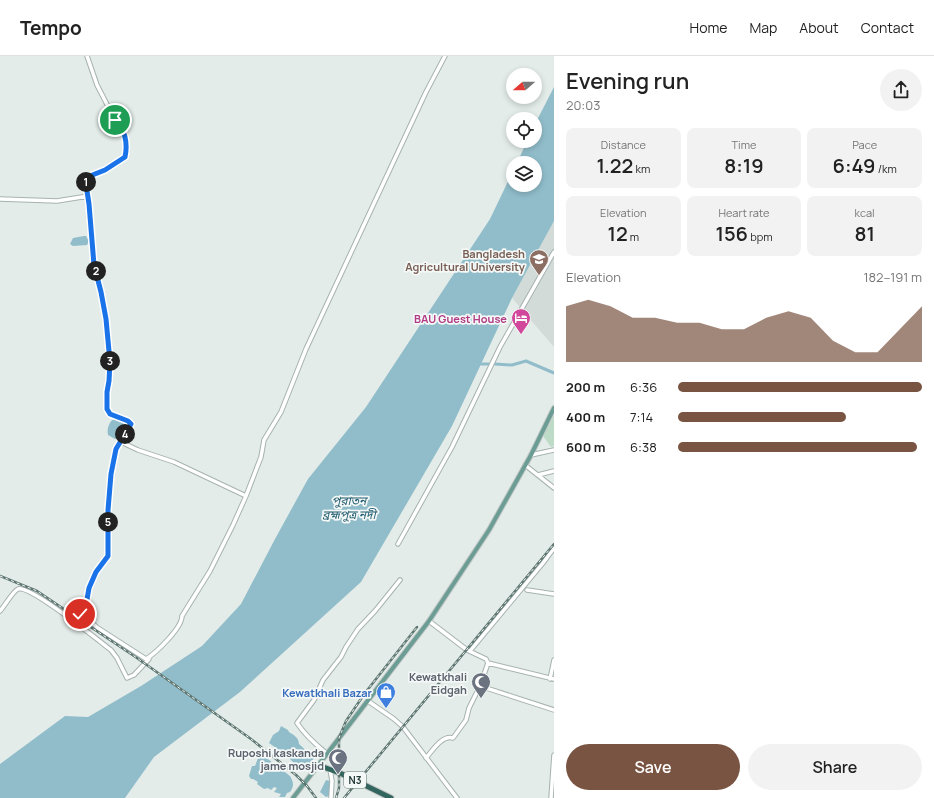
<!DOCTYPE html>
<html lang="en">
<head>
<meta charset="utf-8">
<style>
  body { margin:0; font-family:Manrope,"Noto Sans Bengali",sans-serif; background:#f2f2f2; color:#222; height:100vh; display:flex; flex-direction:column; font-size:15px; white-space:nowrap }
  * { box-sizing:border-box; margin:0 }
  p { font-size:13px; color:#767676 }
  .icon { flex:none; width:22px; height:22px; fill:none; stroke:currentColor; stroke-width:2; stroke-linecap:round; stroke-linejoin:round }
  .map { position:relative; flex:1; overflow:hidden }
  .drawer { display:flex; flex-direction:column; background:#fff; width:380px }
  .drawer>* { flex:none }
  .needle { width:26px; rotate:250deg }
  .tools { position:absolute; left:506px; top:12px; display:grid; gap:8px }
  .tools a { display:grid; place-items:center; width:36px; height:36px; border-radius:50%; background:#fff; box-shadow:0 2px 6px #0003; font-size:20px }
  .pin { position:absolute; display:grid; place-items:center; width:34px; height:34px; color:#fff; margin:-17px; border:2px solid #fff; border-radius:50%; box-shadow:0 1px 4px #0007 }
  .km { position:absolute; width:20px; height:20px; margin:-10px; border-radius:50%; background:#222; color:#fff; font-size:11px; line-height:20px; text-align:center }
  .round { display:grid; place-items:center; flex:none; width:42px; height:42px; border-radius:21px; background:#f2f2f2 }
  .overview { display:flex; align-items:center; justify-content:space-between; height:68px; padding:0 12px }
  h1 { font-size:22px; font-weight:600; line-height:30px }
  .metrics { display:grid; grid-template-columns:repeat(3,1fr); gap:6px; height:68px; padding:4px 12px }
  .metrics div { display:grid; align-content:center; border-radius:8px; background:#f2f2f2; text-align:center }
  .metrics b { font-size:20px; font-weight:600 }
  .metrics small { font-size:11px; font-weight:400 }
  .metrics p { font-size:11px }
  .chart { height:112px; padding:8px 12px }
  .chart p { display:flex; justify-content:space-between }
  .chart svg { width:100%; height:72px; margin-top:4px; fill:#7a5442; opacity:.7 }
  .cta { display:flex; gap:8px; margin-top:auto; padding:8px 12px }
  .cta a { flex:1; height:46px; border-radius:24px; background:#7a5442; color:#fff; font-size:16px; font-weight:600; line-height:46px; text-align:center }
  .cta a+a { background:#f2f2f2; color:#222 }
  ul { padding:0 12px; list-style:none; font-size:13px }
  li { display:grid; grid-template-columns:64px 48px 1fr; align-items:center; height:30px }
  li i { height:10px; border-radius:5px; background:#7a5442 }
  header { display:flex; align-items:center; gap:24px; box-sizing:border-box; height:56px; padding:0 20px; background:#fff; border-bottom:1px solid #e0e0e0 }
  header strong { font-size:19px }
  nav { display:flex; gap:22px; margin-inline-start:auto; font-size:14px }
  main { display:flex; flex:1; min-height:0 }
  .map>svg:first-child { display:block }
  .built { fill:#d2dbd8 }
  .green { fill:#bedbc8 }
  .water { fill:#91bdcb }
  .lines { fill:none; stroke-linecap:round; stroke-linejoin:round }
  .canal { stroke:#91bdcb; stroke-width:3 }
  .minor-casing { stroke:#a6b3b0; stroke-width:5.5 }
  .major-casing { stroke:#c2c8c7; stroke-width:6 }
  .highway-casing { stroke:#c2c8c7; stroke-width:7 }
  .minor { stroke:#fff; stroke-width:3.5 }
  .major { stroke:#6c9d94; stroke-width:4 }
  .highway { stroke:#33655f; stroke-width:5 }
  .rail-casing { stroke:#5f7772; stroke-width:2.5 }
  .rail { stroke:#f4f8f6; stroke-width:1; stroke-dasharray:3; stroke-linecap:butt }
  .route-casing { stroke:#fff; stroke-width:8 }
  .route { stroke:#1a73e8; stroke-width:5 }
  .labels { text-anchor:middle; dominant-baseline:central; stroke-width:3.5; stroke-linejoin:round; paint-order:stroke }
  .shield { fill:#f4f8f6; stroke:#637470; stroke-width:1 }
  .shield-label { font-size:10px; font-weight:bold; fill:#253b37 }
  .education-label { font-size:11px; font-weight:bold; fill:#785e54; stroke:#f4f8f6; text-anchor:end }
  .hotel-label { font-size:11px; font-weight:bold; fill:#b23c85; stroke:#f4f8f6; text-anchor:end }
  .worship-label { font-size:11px; font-weight:bold; fill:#5b616d; stroke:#f4f8f6; text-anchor:end }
  .shop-label { font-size:11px; font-weight:bold; fill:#366cbe; stroke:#f4f8f6; text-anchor:end }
  .water-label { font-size:12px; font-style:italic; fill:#245e72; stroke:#f4f8f6 }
</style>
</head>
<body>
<header>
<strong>Tempo</strong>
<nav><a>Home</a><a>Map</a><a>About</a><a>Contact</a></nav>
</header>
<main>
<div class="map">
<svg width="554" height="742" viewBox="0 0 554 742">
  <rect width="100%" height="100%" fill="#e3ece9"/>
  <path class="built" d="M554,165v126l-42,-49z"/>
  <path class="green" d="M554,359v31l-3,1 -8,-11z"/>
  <path class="water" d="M554,31v134l-42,77 -60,128 -91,156 -121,110 -86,65 -29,41h-125v-34l65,-48 23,1 53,-31 61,-40 39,-42 34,-65 33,-60 58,-72 124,-188 23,-48v14h22v-22h-18l10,-22h8v-17z
    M84,180h2l3,5 -2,4 -14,1 -3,-2 3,-6z
    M116,363l8,3 1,4 -4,10 -6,3 -7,-4c-1,-6 0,-10 4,-15z
    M281,670l7,4 1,2c5,3 10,6 10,12l15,14c-3,5 -7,7 -8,12l-4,1 -16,-16 -17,-12 4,-8 6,-4z
    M260,697l30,23c4,7 4,10 0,16l-3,1 -2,4h-6l2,-3 -7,-2 3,-4 -3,-1 -3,3 -3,-2 -4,1 -7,-5 1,-2 -5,-3h-2l-2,-3 3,-10h3z
    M326,724l4,1 -1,15 -3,1 -6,-5z"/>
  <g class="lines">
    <path class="canal" d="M477,308h12
      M495,308l17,1 14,-4 28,12"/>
    <defs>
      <path id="minor" d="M87,0l10,29 18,35 7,6 4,17 -1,14 -20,13 -20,8 4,26 5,61 7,27 5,27 4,43 -1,19 -2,11v17l3,5 18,7 3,3 -10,18
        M0,143l57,2 31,-5
        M531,399l23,-5
        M525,409l29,23
        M538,419l16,-4
        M246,440l-13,29 -23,46 -28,45c0,12 -26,37 -36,43l-48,-31 -18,-15 6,-8 3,-17 7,-16 12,-16v-46l3,-36 5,-25 5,-7 17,8 36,12 72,34 15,-39 3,-17 17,-28 25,-63 120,-257 19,-36
        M398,488l54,-97 48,-100 54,-95
        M527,534l27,4
        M0,555c4,-4 13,-20 18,-22 12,-4 80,51 93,61l6,8 10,20 7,-3 15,-16
        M470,595l73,-88 11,-15
        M488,607l66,16
        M550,623l4,-19
        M480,630l74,24
        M368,645l26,18 9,8 54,71
        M326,697c-11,-9 -21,-18 -29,-30l17,-23 9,-20 18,-23 5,-10 12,-18 17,-18 25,-31
        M426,702c7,-8 16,-23 27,-20l13,-18 3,-12 11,-22 8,-23 -2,-4 -19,-9 -38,-29
        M330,713l2,12 -1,17
        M551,742l3,-43"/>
      <path id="major" d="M293,742l136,-177 60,-91 42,-75 23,-47"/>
      <path id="highway" d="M318,709l24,9 49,24"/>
    </defs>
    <use href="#minor" class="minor-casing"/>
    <use href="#major" class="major-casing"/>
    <use href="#highway" class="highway-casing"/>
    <use href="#minor" class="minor"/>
    <use href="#major" class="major"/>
    <use href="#highway" class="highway"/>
    <defs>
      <path id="rail" d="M0,520l37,15 100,67 114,81 45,36 11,11 9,12
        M336,742l3,-10v-50l7,-17 19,-28 52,-66
        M344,742l210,-254"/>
    </defs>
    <use href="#rail" class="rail-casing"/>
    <use href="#rail" class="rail"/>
  </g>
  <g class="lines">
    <defs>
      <path id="route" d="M80,558l6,-9 3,-17 7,-16 12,-16v-46l3,-36 5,-25 15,-25 -3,-3 -18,-7 -3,-5v-17l2,-11 1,-19 -4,-43 -5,-27 -7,-27 -5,-61 -4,-26 20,-8 20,-13c3,-14 0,-28 -10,-37"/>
    </defs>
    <use href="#route" class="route-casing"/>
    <use href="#route" class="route"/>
  </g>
  <defs>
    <symbol id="university-pin" viewBox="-11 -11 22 30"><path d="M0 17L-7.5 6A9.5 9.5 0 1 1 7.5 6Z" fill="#8d6e63" stroke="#f4f8f6"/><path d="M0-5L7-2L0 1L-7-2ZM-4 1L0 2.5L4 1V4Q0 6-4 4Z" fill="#fff"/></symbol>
    <symbol id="hotel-pin" viewBox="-11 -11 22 30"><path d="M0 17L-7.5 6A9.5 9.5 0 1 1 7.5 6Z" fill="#d1479c" stroke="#f4f8f6"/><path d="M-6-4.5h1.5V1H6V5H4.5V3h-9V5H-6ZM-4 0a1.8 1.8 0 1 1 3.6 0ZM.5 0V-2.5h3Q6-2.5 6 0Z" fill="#fff"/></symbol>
    <symbol id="mosque-pin" viewBox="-11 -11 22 30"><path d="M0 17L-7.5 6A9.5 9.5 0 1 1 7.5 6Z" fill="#6b7280" stroke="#f4f8f6"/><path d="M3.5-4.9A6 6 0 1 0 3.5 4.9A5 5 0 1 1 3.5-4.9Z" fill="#fff"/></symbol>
    <symbol id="shop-pin" viewBox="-11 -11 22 30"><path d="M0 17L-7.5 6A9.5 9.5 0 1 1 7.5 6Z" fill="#3f7fe0" stroke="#f4f8f6"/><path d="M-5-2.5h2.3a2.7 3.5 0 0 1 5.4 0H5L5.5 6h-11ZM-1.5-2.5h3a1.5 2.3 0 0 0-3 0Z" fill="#fff"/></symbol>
  </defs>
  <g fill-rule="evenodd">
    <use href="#university-pin" x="528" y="192" width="22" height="30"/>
    <use href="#hotel-pin" x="510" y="251" width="22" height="30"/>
    <use href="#mosque-pin" x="470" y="615" width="22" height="30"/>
    <use href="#shop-pin" x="375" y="625" width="22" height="30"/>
    <use href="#mosque-pin" x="327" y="691" width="22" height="30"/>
  </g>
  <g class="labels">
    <rect class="shield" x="344" y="716" width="22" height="16" rx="3"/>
    <g class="shield-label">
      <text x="355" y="724">N3</text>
    </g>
    <g class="education-label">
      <text x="525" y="197">Bangladesh<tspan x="525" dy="13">Agricultural University</tspan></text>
    </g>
    <g class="hotel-label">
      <text x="507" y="262">BAU Guest House</text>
    </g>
    <g class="worship-label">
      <text x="467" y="620">Kewatkhali<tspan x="467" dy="13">Eidgah</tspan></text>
      <text x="324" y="696">Ruposhi kaskanda<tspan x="324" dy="13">jame mosjid</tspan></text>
    </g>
    <g class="shop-label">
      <text x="372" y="636">Kewatkhali Bazar</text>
    </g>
    <g class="water-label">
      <text x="349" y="444">পুরাতন<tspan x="349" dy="14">ব্রহ্মপুত্র নদী</tspan></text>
    </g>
  </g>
</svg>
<div class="tools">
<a><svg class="needle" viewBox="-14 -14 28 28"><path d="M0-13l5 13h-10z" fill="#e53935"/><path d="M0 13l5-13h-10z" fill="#767676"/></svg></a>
<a><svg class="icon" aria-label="locate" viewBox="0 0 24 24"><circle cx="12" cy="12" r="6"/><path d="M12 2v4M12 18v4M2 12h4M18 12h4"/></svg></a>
<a><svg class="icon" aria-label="layers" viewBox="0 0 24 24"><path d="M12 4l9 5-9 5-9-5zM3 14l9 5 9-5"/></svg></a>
</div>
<div class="pin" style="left:115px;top:64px;background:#1e9e55"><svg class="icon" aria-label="arrive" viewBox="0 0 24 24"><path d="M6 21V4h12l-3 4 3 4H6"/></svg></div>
<div class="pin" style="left:80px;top:558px;background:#d93025"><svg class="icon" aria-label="check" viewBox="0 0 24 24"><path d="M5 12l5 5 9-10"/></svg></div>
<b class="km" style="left:86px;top:126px">1</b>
<b class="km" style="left:96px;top:215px">2</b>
<b class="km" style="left:110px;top:305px">3</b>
<b class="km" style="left:125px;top:378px">4</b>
<b class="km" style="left:108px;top:466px">5</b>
</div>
<section class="drawer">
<div class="overview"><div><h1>Evening run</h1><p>20:03</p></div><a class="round"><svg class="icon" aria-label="share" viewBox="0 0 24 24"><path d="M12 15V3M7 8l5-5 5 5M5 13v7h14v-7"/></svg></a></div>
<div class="metrics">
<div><p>Distance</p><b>1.22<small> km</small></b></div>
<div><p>Time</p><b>8:19</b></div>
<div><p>Pace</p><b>6:49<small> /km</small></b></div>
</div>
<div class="metrics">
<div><p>Elevation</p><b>12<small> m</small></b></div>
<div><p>Heart rate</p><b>156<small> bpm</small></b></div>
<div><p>kcal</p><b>81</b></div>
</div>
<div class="chart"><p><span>Elevation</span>182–191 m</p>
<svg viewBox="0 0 160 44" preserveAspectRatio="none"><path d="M0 44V10L10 6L20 10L30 17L40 17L50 20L60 20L70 24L80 24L90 17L100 13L110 17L120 31L130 38L140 38L150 24L160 10V44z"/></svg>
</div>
<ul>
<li><b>200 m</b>6:36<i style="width:100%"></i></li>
<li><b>400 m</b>7:14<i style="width:69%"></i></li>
<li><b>600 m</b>6:38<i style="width:98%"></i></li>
</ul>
<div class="cta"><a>Save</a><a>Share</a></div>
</section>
</main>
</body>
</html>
